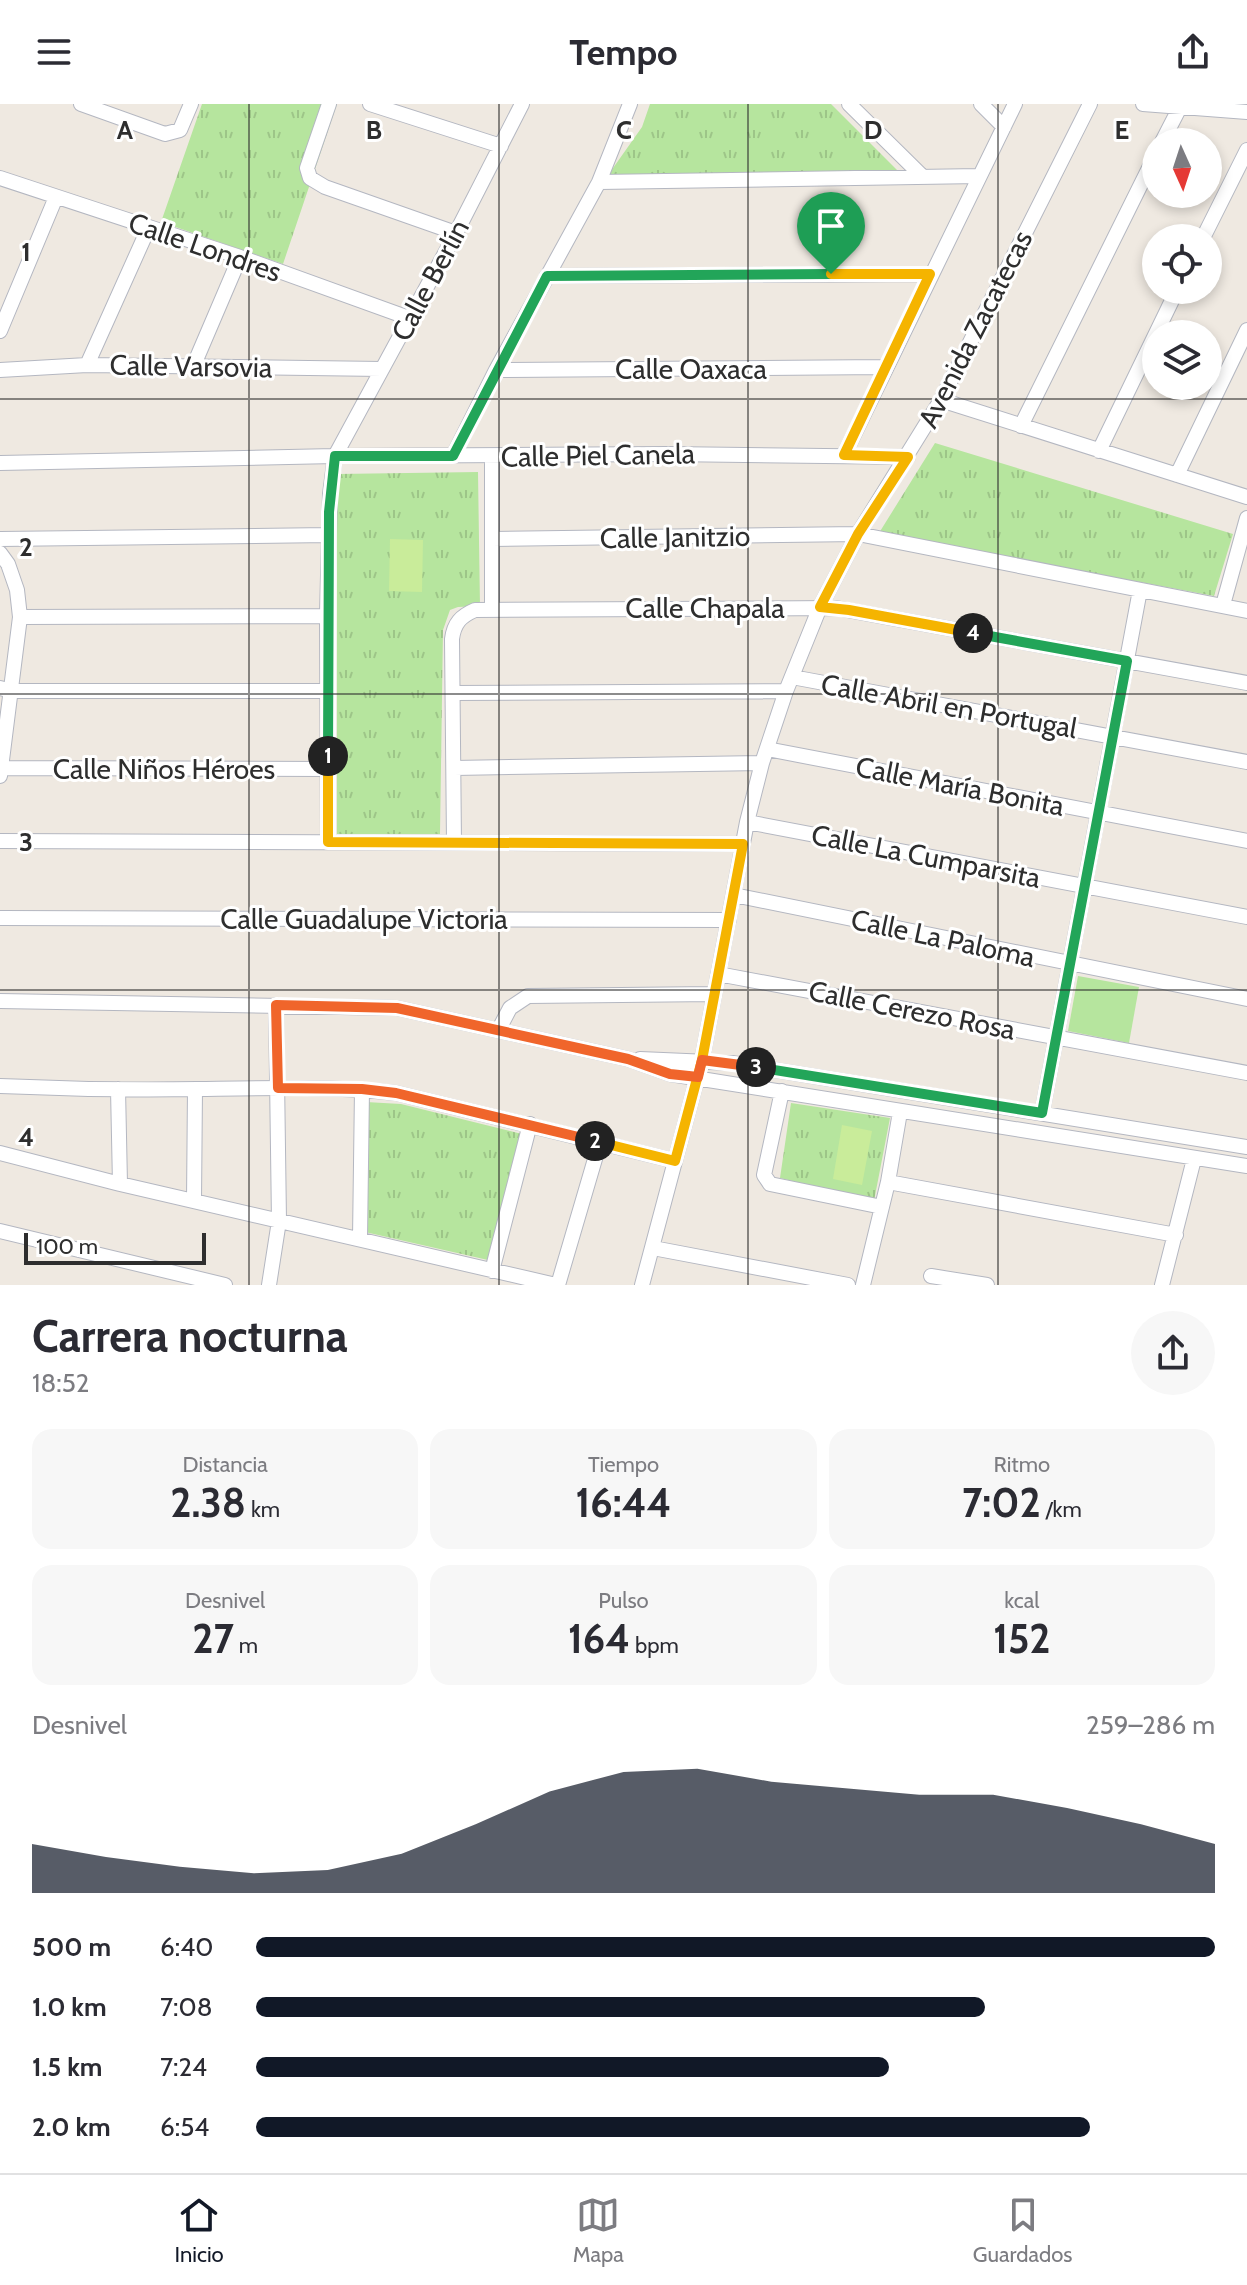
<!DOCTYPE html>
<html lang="es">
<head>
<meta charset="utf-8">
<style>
  body { margin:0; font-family:Cabin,sans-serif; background:#f7f7f7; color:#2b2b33; height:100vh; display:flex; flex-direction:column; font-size:30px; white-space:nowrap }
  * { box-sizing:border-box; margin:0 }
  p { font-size:26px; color:#7c7c81 }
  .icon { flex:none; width:44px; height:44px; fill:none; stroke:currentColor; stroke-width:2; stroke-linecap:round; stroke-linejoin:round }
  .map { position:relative; height:1181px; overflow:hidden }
  .side { display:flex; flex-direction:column; background:#fff; flex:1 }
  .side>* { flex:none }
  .needle { width:52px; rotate:177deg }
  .controls { position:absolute; left:1142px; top:24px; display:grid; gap:16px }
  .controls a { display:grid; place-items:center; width:80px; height:80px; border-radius:50%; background:#fff; box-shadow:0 4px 12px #0003; font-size:40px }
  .scale { position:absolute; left:24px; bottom:20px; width:182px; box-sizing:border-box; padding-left:8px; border:4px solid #2e2e2e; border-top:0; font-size:22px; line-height:28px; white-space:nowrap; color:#2e2e2e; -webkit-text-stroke:6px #fff; paint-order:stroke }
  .pin { position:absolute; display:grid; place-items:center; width:68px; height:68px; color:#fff; margin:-82px -34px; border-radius:50% 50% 50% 0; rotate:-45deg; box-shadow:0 0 8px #0007 }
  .pin .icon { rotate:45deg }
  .km { position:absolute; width:40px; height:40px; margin:-20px; border-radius:50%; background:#222; color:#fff; font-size:22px; line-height:40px; text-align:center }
  .round { display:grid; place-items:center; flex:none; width:84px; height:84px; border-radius:42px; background:#f7f7f7 }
  .head { display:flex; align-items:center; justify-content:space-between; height:136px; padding:0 32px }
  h1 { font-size:44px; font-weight:700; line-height:60px }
  .figures { display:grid; grid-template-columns:repeat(3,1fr); gap:12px; height:136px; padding:8px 32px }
  .figures div { display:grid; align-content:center; border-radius:20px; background:#f7f7f7; text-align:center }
  .figures b { font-size:40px; font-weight:700 }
  .figures small { font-size:22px; font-weight:400 }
  .figures p { font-size:22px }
  .chart { height:224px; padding:16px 32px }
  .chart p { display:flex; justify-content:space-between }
  .chart svg { width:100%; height:144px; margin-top:8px; fill:#111827; opacity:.7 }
  ul { padding:0 32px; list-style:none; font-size:26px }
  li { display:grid; grid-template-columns:128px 96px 1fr; align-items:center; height:60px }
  li i { height:20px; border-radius:10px; background:#111827 }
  header { display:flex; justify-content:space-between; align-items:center; height:104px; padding:0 32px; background:#fff; font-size:36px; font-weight:700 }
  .menu { display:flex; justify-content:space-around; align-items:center; height:112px; border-top:2px solid #e1e1e2; background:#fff; font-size:22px; color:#7c7c81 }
  .menu a { display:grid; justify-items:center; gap:4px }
  .menu .on { color:#111827 }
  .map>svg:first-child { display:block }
  .grass { fill:#b6e59e }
  .park { fill:url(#park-tufts) }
  .pitch { fill:#c9ec9a }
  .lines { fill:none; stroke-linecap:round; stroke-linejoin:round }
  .minor-casing { stroke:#b4b7c1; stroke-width:16 }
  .minor { stroke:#fff; stroke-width:14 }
  .split-1-casing { stroke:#fff; stroke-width:16 }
  .split-2-casing { stroke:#fff; stroke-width:16 }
  .split-3-casing { stroke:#fff; stroke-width:16 }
  .split-4-casing { stroke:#fff; stroke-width:16 }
  .split-5-casing { stroke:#fff; stroke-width:16 }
  .split-1 { stroke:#22a559; stroke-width:10 }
  .split-2 { stroke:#f5b400; stroke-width:10 }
  .split-3 { stroke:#f0652b; stroke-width:10 }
  .split-4 { stroke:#22a559; stroke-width:10 }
  .split-5 { stroke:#f5b400; stroke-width:10 }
  .grid { fill:none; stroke:#2e2e2e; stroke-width:2; stroke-opacity:0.55 }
  .labels { text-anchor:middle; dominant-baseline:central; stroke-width:6; stroke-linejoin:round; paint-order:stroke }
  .street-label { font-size:28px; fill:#2e2e2e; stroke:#fff }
  .grid-label { font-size:26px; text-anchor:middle; font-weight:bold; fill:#2e2e2e; stroke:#fff; stroke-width:6; stroke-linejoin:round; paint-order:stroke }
</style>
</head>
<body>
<header><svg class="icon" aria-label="menu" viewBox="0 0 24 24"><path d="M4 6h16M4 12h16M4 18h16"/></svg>Tempo<svg class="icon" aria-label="share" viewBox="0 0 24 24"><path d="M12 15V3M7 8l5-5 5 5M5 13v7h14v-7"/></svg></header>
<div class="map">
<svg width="1247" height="1181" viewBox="0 0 1247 1181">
  <defs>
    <pattern id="park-tufts" width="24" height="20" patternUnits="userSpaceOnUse" patternTransform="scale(2)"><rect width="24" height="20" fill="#b6e59e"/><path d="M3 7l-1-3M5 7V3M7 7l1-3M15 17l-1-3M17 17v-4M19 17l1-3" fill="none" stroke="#9dc588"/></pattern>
  </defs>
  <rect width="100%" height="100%" fill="#efe9e1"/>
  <path class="grass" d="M1078,872l61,11 -10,56 -61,-12z"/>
  <path class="park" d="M202,0h135l-54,160 -122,-42z
    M650,0h181l72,72 -297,2 36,-51z
    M935,339l298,91 -19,62 -335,-63z
    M478,368l2,134 -22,1 -8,3 -7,20 -3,204h-103v-360z
    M366,998l35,2 121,30 -34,126 -123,-28z
    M791,999l99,15 -16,83 -94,-23z"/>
  <path class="pitch" d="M390,435l33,1 -1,52 -33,-1z
    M842,1021l30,6 -10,54 -29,-6z"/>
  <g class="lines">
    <defs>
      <path id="minor" d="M81,0l84,30 15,-4 11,-26
        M329,0l-22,64 3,10 15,9 131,46
        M370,0l131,42
        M849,0l74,73
        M981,0l23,23
        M1143,0l104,8
        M1162,38l17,-33
        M0,74l240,79 169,61
        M599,78l380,-6
        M1203,134l44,-88
        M547,172l383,-2
        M0,227l56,-134
        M87,261l62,-138
        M193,263l47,-110
        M0,266l87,-5 295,4
        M496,266l390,-3
        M941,296l306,97
        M1021,322l135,-272
        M1099,347l78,-161
        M844,351l171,-351
        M453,352l43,-86 103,-188 31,-78
        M0,359l335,-7 333,-2 240,3
        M1177,371l70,-145
        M0,435l329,-4
        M492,435l366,-5 389,77
        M0,449l8,11 9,26 3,27 -20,159
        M1223,501l24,-87
        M492,505v-153
        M20,513l307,-1
        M792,573l455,85
        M0,584l12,3h315
        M453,589l333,-2
        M767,645l480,92
        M0,664l328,1
        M454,664l308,-5
        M747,718l500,95
        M0,737l743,3
        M328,738l-1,-226 3,-122 5,-38 121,-223 66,-129
        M454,739l-2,-204c2,-16 9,-23 23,-29l361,-2 411,75
        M734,791l513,104
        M0,814l729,2
        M718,870l529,99
        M0,897l397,7 231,51 42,15 577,92
        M499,925l11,-21 18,-12 186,-2
        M640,955l92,4 515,84
        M0,982c66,3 132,4 198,3 66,-1 132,-3 198,4l279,68
        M118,985l2,95
        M782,987l-18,84 6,9 112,23
        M1042,1009l98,-523
        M0,1049l120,31 436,101
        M888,1078l288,53
        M194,1096l1,-111
        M0,1127l225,54
        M360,1134l2,-149
        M653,1144l195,37
        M492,1167l38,-147
        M931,1172l56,9
        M269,1181l10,-64 -3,-216
        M558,1181l42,-143
        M642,1181l60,-225 45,-238 15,-59 24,-72 34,-84 38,-73 83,-134 149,-296
        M863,1181l25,-103 12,-70
        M1162,1181l32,-126"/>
    </defs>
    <use href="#minor" class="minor-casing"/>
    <use href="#minor" class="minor"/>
  </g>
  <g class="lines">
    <defs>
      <path id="split-1" d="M328,652l1,-244 6,-56h118l94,-180 284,-2"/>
      <path id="split-2" d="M328,652v86l415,2 -41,216 -27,101 -80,-20"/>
      <path id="split-3" d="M595,1037l-199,-48 -34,-4 -84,-1 -2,-83 121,3 231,51 42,15 28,3 4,-17 54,7"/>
      <path id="split-4" d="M756,963l286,46 85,-452 -154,-28"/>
      <path id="split-5" d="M831,170h99l-86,181 64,2 -50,77 -38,73 29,3 124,23"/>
    </defs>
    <use href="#split-1" class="split-1-casing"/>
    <use href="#split-2" class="split-2-casing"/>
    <use href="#split-3" class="split-3-casing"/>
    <use href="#split-4" class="split-4-casing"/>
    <use href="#split-5" class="split-5-casing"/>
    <use href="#split-1" class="split-1"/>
    <use href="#split-2" class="split-2"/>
    <use href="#split-3" class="split-3"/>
    <use href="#split-4" class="split-4"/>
    <use href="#split-5" class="split-5"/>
  </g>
  <path class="grid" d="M249,0v1181M499,0v1181M748,0v1181M998,0v1181M0,295h1247M0,590h1247M0,886h1247"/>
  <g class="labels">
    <g class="street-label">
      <text transform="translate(205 143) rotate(19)">Calle Londres</text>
      <text transform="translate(430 176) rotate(-62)">Calle Berlín</text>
      <text transform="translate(975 225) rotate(-63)">Avenida Zacatecas</text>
      <text transform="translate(191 262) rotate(1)">Calle Varsovia</text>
      <text x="691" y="265">Calle Oaxaca</text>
      <text transform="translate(598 351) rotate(-1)">Calle Piel Canela</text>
      <text transform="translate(675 433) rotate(-1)">Calle Janitzio</text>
      <text x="705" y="504">Calle Chapala</text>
      <text transform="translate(949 602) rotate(10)">Calle Abril en Portugal</text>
      <text x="164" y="665">Calle Niños Héroes</text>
      <text transform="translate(960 682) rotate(11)">Calle María Bonita</text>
      <text transform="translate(926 752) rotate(11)">Calle La Cumparsita</text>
      <text x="364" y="815">Calle Guadalupe Victoria</text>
      <text transform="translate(943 834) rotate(12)">Calle La Paloma</text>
      <text transform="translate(912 906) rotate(11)">Calle Cerezo Rosa</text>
    </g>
  </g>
  <g class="grid-label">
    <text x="125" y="35">A</text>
    <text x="374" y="35">B</text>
    <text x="624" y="35">C</text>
    <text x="873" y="35">D</text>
    <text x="1122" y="35">E</text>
    <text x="26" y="157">1</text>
    <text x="26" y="452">2</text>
    <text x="26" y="747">3</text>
    <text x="26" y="1042">4</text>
  </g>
</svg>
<div class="controls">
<a><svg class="needle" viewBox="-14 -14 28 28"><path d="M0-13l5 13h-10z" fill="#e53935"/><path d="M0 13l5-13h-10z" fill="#7c7c81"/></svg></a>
<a><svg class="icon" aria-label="locate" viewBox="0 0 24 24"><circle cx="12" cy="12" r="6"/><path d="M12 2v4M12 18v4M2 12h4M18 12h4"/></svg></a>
<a><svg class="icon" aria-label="layers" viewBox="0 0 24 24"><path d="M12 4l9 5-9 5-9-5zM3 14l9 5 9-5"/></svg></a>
</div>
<div class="scale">100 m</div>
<div class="pin" style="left:831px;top:170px;background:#1e9e55"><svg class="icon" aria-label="arrive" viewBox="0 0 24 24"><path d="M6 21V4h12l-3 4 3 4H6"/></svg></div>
<b class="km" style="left:328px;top:652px">1</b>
<b class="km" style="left:595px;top:1037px">2</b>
<b class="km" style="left:756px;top:963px">3</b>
<b class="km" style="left:973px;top:529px">4</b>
</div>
<section class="side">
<div class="head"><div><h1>Carrera nocturna</h1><p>18:52</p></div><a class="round"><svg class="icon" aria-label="share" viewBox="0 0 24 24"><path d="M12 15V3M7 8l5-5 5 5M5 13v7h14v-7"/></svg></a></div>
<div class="figures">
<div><p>Distancia</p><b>2.38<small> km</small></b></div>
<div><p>Tiempo</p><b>16:44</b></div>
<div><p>Ritmo</p><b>7:02<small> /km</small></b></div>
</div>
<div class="figures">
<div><p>Desnivel</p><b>27<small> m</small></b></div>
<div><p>Pulso</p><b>164<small> bpm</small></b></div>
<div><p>kcal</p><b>152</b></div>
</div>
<div class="chart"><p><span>Desnivel</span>259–286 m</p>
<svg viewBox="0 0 160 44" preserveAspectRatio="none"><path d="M0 44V29L10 33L20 36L30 38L40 37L50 32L60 23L70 13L80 7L90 6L100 10L110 12L120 14L130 14L140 18L150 23L160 29V44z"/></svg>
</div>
<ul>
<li><b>500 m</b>6:40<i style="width:100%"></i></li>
<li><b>1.0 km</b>7:08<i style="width:76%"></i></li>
<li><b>1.5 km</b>7:24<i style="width:66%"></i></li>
<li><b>2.0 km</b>6:54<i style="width:87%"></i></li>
</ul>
</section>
<nav class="menu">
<a class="on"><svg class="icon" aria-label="home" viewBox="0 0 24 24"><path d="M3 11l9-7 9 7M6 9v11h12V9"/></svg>Inicio</a>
<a><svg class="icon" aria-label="map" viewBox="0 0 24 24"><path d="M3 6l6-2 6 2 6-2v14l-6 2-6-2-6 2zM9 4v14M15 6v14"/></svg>Mapa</a>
<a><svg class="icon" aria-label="saved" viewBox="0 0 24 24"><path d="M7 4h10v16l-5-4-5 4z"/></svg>Guardados</a>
</nav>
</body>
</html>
